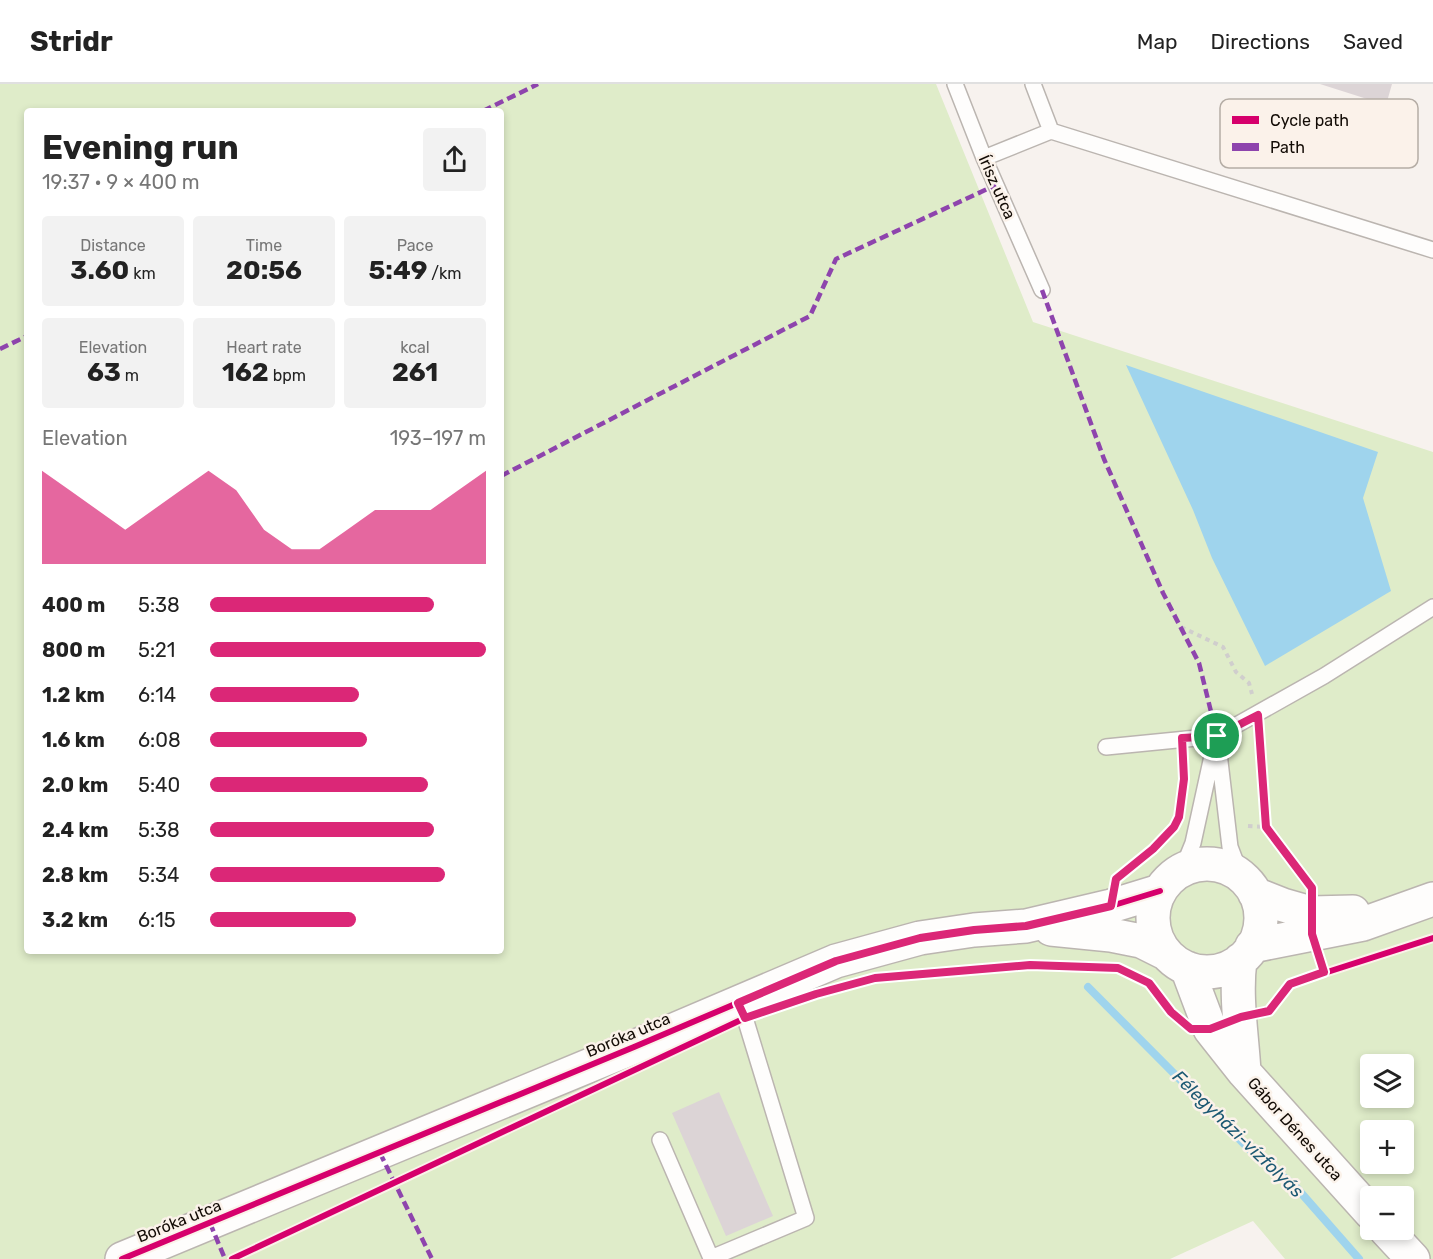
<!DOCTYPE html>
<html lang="en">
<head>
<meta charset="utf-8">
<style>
  body { margin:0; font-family:Rubik,sans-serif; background:#f2f2f2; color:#222; height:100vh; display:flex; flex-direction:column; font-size:22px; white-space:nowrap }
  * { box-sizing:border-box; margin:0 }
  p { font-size:20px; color:#767676 }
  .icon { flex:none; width:33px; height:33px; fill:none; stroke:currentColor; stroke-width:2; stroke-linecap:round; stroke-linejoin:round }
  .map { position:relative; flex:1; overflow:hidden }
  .sheet { position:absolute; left:24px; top:24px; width:480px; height:846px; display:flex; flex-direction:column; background:#fff; border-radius:6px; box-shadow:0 3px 9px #0003 }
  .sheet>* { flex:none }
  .controls { position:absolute; left:1360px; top:970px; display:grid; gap:12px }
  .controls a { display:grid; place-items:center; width:54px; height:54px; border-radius:6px; background:#fff; box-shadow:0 3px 9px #0003; font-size:30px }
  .pin { position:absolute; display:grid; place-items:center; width:51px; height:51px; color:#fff; margin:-26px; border:3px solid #fff; border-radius:50%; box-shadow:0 2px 6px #0007 }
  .round { display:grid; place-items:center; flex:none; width:63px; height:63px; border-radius:6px; background:#f2f2f2 }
  .overview { display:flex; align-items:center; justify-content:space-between; height:102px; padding:0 18px }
  h1 { font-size:33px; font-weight:700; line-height:45px }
  .stats { display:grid; grid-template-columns:repeat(3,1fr); gap:9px; height:102px; padding:6px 18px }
  .stats div { display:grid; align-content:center; border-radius:6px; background:#f2f2f2; text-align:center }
  .stats b { font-size:26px; font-weight:700 }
  .stats small { font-size:16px; font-weight:400 }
  .stats p { font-size:16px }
  .chart { height:168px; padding:12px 18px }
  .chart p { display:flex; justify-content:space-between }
  .chart svg { width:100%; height:108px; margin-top:6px; fill:#db2777; opacity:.7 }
  ul { padding:0 18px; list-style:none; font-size:20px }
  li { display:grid; grid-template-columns:96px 72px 1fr; align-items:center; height:45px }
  li i { height:15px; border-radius:8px; background:#db2777 }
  header { display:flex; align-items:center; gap:36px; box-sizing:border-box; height:84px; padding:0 30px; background:#fff; border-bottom:2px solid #e0e0e0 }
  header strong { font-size:28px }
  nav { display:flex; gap:33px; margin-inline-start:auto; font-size:21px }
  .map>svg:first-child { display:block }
  .green { fill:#dfecc9; fill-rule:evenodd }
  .water { fill:#9fd4ed }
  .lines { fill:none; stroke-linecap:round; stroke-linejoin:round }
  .stream { stroke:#9fd4ed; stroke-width:8 }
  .building { fill:#dcd4d6 }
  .lane-casing { stroke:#bbb5b0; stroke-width:18 }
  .secondary-casing { stroke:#bbb5b0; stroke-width:36 }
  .path { stroke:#d0cecd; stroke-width:4; stroke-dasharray:4.5 4.5; stroke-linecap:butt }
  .lane { stroke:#fefdfc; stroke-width:15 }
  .secondary { stroke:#fefdfc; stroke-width:33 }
  .quiet { stroke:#8e44ad; stroke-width:4.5; stroke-dasharray:9 4.5; stroke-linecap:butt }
  .cycleway-casing { stroke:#fbf2ea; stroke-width:10 }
  .cycleway { stroke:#d6006c; stroke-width:6 }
  .route-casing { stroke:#fff; stroke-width:12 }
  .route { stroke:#db2777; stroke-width:8 }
  .labels { text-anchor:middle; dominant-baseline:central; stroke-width:5; stroke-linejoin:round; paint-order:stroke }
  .street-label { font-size:16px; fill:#120b05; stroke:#fbf2ea }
  .water-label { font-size:18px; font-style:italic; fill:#1c5973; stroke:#fbf2ea }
  .key { fill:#fbf2ea; stroke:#b5ada5; stroke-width:1.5 }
  .key-label { font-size:16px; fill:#120b05 }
</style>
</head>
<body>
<header>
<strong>Stridr</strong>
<nav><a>Map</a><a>Directions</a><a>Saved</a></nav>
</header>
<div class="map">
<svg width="1433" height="1175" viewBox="0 0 1433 1175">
  <rect width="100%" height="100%" fill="#f7f2ee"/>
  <path class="green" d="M0,0h936l97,238 400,130v807h-148l-32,-38 -83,38h-1170zM27,27h474v840h-474zM1371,981h33v33h-33zM1371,1047h33v33h-33zM1371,1113h33v33h-33z"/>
  <path class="water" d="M1126,281l252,87 -15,46 28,93 -126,75 -53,-108 -19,-48z"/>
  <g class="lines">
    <path class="stream" d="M1088,903l165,166 42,33 64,73"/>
  </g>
  <path class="building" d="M1320,0h72l-6,21z
    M719,1008l54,124 -47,20 -54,-123z"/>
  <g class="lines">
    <defs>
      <path id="lane" d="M955,0l29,74 58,132
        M1033,0l18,47
        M984,74l67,-27 382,119
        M1217,652l13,111 11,29
        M1106,663l111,-11 107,-60 109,-69
        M1182,786l11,-27 21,-96
        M660,1056l51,118 95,-40 -61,-200 -7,-15"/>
      <path id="secondary" d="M1153 834a54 54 0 1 1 108 0a54 54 0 1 1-108 0Z
        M1255,810l28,11 28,8 42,-1
        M1051,845l60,6 30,6 24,12
        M1252,862l111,-22 70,-25
        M1240,876c-5,37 2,75 4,112
        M1187,884l23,61 34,43 127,141
        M1386,1146l27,29
        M122,1175l512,-212 202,-86 84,-23 54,-8 52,-4 85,-20 49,-15"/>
    </defs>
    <use href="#lane" class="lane-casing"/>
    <use href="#secondary" class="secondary-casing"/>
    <path class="path" d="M1181,543l42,20 13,25 13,11 3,11
      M1183,676l1,19
      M1248,742l18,1
      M1128,785l25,-20 22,-24"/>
    <use href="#lane" class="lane"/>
    <use href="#secondary" class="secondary"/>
    <path class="quiet" d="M483,27l55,-27
      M1042,206l62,169 59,134 36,70 18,73
      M0,265l27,-13
      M501,392l309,-160 26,-57 160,-74
      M380,1069l52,106
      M210,1139l15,36"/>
    <defs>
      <path id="cycleway" d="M1258,631l8,112 46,61v47l12,37
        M122,1175l512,-212 202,-86 84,-23 54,-8 52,-4 85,-20 49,-15
        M232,1175l513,-241 72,-24 58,-16 155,-13 88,3 31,15 22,29 20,17h19l31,-12 28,-6 21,-27 143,-46"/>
    </defs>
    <use href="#cycleway" class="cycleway-casing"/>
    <use href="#cycleway" class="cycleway"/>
  </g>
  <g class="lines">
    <defs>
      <path id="route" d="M1258,631l8,112 46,61v46l12,38 -34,12 -21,27 -28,6 -31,12h-19l-20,-17 -22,-29 -31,-15 -88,-3 -155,13 -59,16 -71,24 -7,-15 98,-42 84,-23 54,-8 52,-4 85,-20 5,-27 37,-30 21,-22 5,-10 5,-38 -2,-41 35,-2z"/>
    </defs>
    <use href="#route" class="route-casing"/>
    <use href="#route" class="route"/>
  </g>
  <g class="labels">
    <g class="street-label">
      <text transform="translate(997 103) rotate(66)">Írisz utca</text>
      <text transform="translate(628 951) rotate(-23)">Boróka utca</text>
      <text transform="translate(1295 1045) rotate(48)">Gábor Dénes utca</text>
      <text transform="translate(179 1137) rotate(-22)">Boróka utca</text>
    </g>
    <g class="water-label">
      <text transform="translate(1238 1050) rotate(44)">Félegyházi-vízfolyás</text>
    </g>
  </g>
  <rect x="1220" y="15" width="198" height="69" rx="9" class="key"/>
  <rect x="1232" y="32" width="27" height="8" fill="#d6006c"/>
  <rect x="1232" y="59" width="27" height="8" fill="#8e44ad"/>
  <g class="key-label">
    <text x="1270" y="42">Cycle path</text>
    <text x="1270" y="69">Path</text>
  </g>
</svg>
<div class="controls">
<a><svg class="icon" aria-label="layers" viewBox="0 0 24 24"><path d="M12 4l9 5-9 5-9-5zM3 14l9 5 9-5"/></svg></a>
<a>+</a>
<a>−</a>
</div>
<div class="pin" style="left:1217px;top:652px;background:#1e9e55"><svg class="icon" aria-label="arrive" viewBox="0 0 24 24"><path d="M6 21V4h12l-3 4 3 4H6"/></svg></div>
<section class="sheet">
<div class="overview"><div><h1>Evening run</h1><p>19:37 · 9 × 400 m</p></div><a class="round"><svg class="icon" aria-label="share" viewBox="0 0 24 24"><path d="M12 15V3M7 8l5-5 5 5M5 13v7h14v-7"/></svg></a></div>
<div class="stats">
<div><p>Distance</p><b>3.60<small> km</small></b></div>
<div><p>Time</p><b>20:56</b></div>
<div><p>Pace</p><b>5:49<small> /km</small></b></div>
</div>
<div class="stats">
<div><p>Elevation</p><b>63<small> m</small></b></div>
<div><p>Heart rate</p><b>162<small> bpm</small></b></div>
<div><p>kcal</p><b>261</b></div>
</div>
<div class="chart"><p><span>Elevation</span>193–197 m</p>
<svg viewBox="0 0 160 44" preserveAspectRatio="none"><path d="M0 44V6L10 14L20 22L30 30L40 22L50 14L60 6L70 14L80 30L90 38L100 38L110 30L120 22L130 22L140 22L150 14L160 6V44z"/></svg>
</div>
<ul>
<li><b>400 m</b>5:38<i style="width:81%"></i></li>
<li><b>800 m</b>5:21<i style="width:100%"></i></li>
<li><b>1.2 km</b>6:14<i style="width:54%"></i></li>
<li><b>1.6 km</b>6:08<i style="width:57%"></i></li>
<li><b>2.0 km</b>5:40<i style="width:79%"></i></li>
<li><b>2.4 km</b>5:38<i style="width:81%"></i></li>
<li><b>2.8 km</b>5:34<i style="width:85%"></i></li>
<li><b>3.2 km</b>6:15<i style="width:53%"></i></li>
</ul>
</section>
</div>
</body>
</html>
